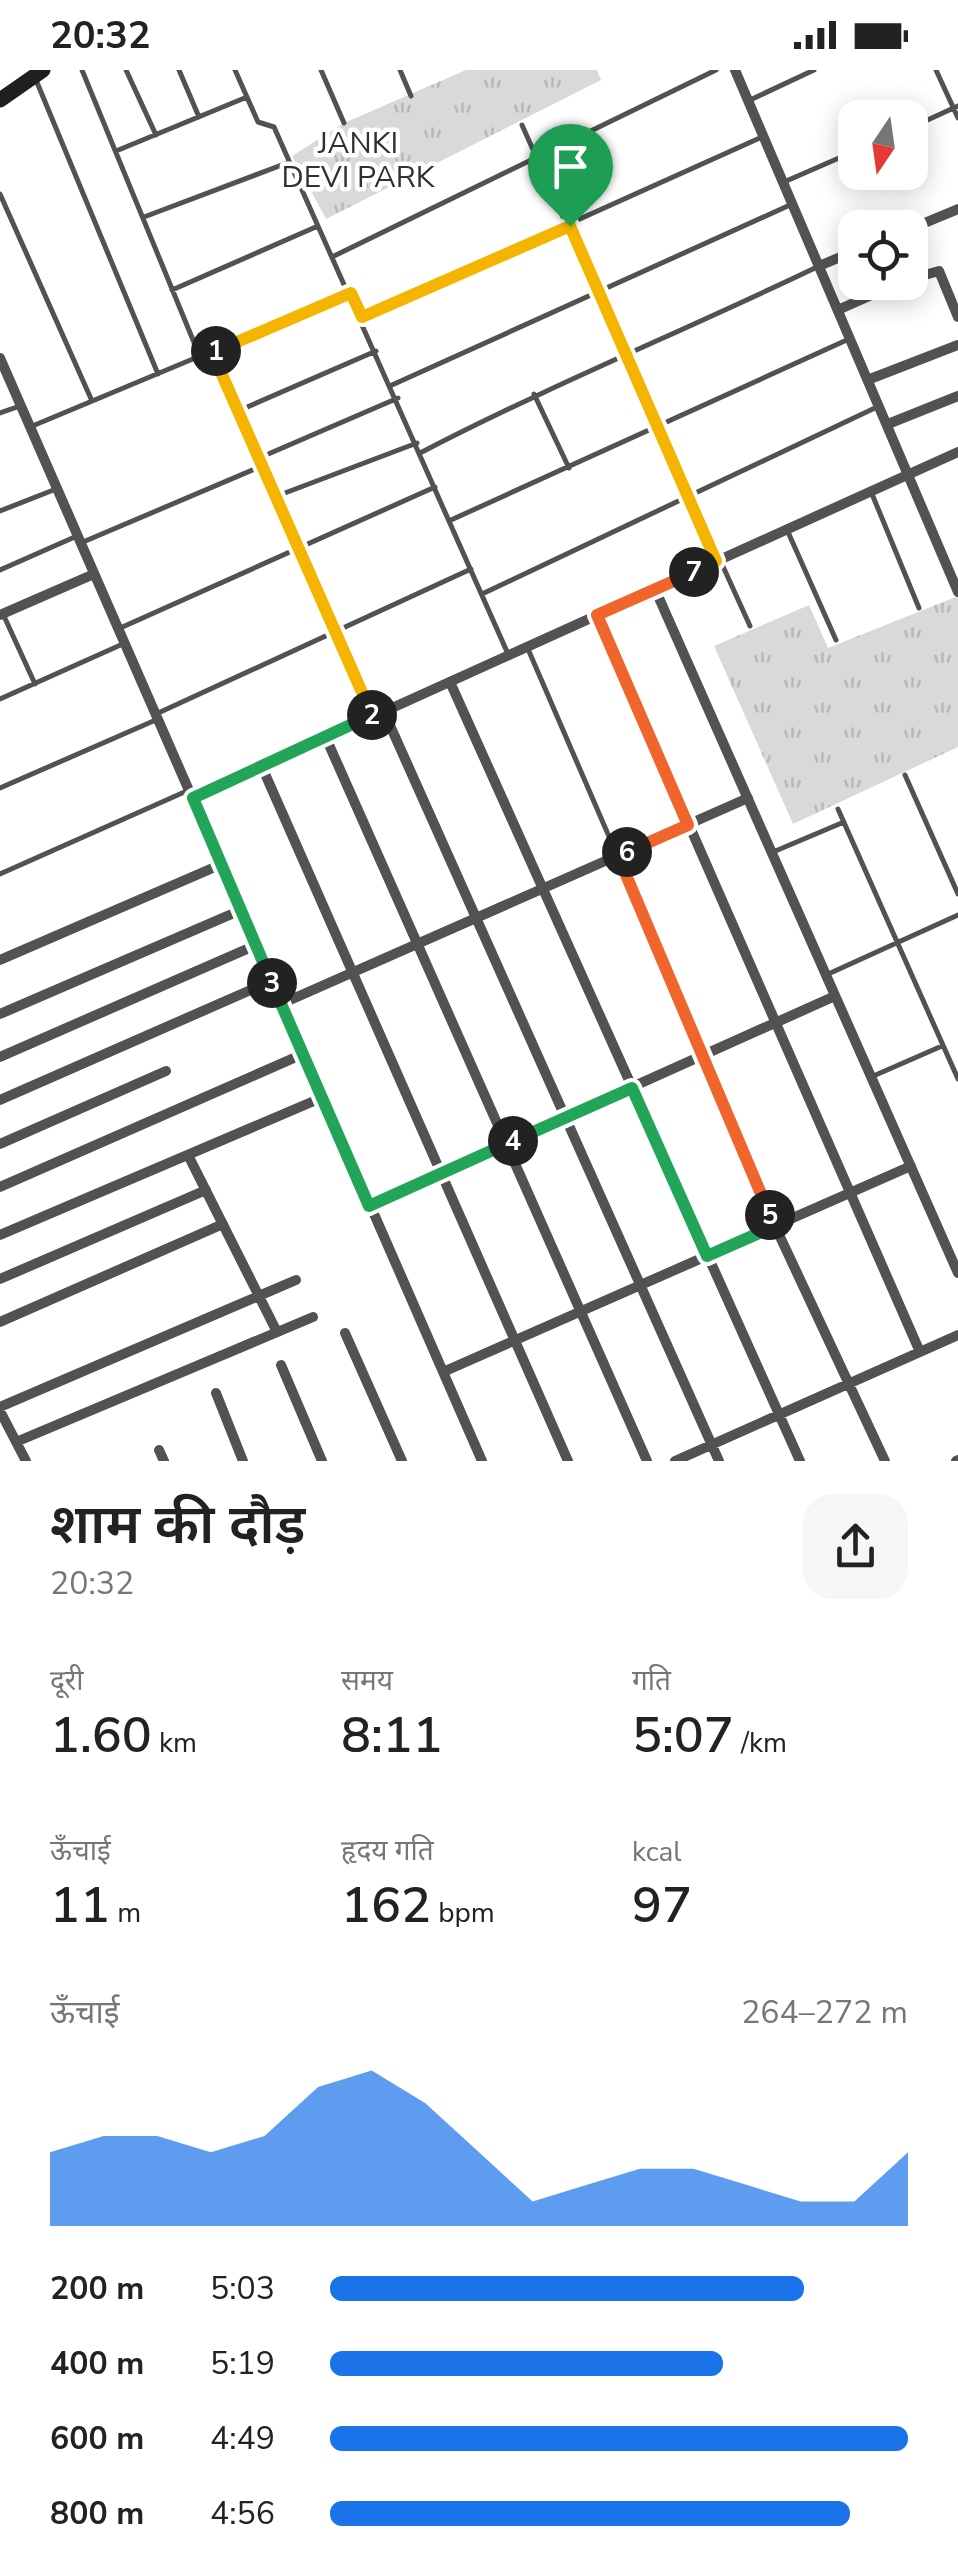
<!DOCTYPE html>
<html lang="hi">
<head>
<meta charset="utf-8">
<style>
  body { margin:0; font-family:"Nunito Sans","Noto Sans Devanagari",sans-serif; background:#f6f6f6; color:#222; height:100vh; display:flex; flex-direction:column; font-size:38px; white-space:nowrap }
  * { box-sizing:border-box; margin:0 }
  p { font-size:32px; color:#767676 }
  .icon { flex:none; width:55px; height:55px; fill:none; stroke:currentColor; stroke-width:2; stroke-linecap:round; stroke-linejoin:round }
  .map { position:relative; height:1391px; overflow:hidden }
  .panel { display:flex; flex-direction:column; background:#fff; flex:1 }
  .panel>* { flex:none }
  .needle { width:65px; rotate:193deg }
  .controls { position:absolute; left:838px; top:30px; display:grid; gap:20px }
  .controls a { display:grid; place-items:center; width:90px; height:90px; border-radius:20px; background:#fff; box-shadow:0 5px 25px #0003; font-size:50px }
  .pin { position:absolute; display:grid; place-items:center; width:85px; height:85px; color:#fff; margin:-102px -42px; border-radius:50% 50% 50% 0; rotate:-45deg; box-shadow:0 0 10px #0007 }
  .pin .icon { rotate:45deg }
  .km { position:absolute; width:50px; height:50px; margin:-25px; border-radius:50%; background:#222; color:#fff; font-size:28px; line-height:50px; text-align:center }
  .round { display:grid; place-items:center; flex:none; width:105px; height:105px; border-radius:30px; background:#f6f6f6 }
  .headline { display:flex; align-items:center; justify-content:space-between; height:170px; padding:0 50px }
  h1 { font-size:55px; font-weight:600; line-height:75px }
  .stats { display:grid; grid-template-columns:repeat(3,1fr); gap:15px; height:170px; padding:10px 50px }
  .stats div { display:grid; align-content:center }
  .stats b { font-size:50px; font-weight:600 }
  .stats small { font-size:28px; font-weight:400 }
  .stats p { font-size:28px }
  .chart { height:280px; padding:20px 50px }
  .chart p { display:flex; justify-content:space-between }
  .chart svg { width:100%; height:180px; margin-top:10px; fill:#1a73e8; opacity:.7 }
  ul { padding:0 50px; list-style:none; font-size:32px }
  li { display:grid; grid-template-columns:160px 120px 1fr; align-items:center; height:75px }
  li i { height:25px; border-radius:12px; background:#1a73e8 }
  .status { display:flex; justify-content:space-between; align-items:center; height:70px; padding:0 50px; background:#fff; direction:ltr }
  .status svg { height:28px; fill:currentColor }
  .map>svg:first-child { display:block }
  .grass { fill:url(#grass-tufts) }
  .lines { fill:none; stroke-linecap:round; stroke-linejoin:round }
  .lane { stroke:#525252; stroke-width:5 }
  .street { stroke:#525252; stroke-width:10 }
  .secondary { stroke:#1f1f1f; stroke-width:15 }
  .split-1-casing { stroke:#fff; stroke-width:20 }
  .split-2-casing { stroke:#fff; stroke-width:20 }
  .split-3-casing { stroke:#fff; stroke-width:20 }
  .split-4-casing { stroke:#fff; stroke-width:20 }
  .split-5-casing { stroke:#fff; stroke-width:20 }
  .split-6-casing { stroke:#fff; stroke-width:20 }
  .split-7-casing { stroke:#fff; stroke-width:20 }
  .split-8-casing { stroke:#fff; stroke-width:20 }
  .split-1 { stroke:#f5b400; stroke-width:12 }
  .split-2 { stroke:#f5b400; stroke-width:12 }
  .split-3 { stroke:#22a559; stroke-width:12 }
  .split-4 { stroke:#22a559; stroke-width:12 }
  .split-5 { stroke:#22a559; stroke-width:12 }
  .split-6 { stroke:#f0652b; stroke-width:12 }
  .split-7 { stroke:#f0652b; stroke-width:12 }
  .split-8 { stroke:#f5b400; stroke-width:12 }
  .labels { text-anchor:middle; dominant-baseline:central; stroke-width:9; stroke-linejoin:round; paint-order:stroke }
  .park-label { font-size:30px; fill:#303030; stroke:#fff }
</style>
</head>
<body>
<div class="status"><b>20:32</b><svg viewBox="0 0 49 12"><path d="M0 12V9h3v3zM5 12V6h3v6zM10 12V3h3v9zM15 12V0h3v12zM26 1h20v11H26zM47 4h2v5h-2z"/></svg></div>
<div class="map">
<svg width="958" height="1391" viewBox="0 0 958 1391">
  <defs>
    <pattern id="grass-tufts" width="24" height="20" patternUnits="userSpaceOnUse" patternTransform="scale(2.5)"><rect width="24" height="20" fill="#d9d9d9"/><path d="M3 7l-1-3M5 7V3M7 7l1-3M15 17l-1-3M17 17v-4M19 17l1-3" fill="none" stroke="#b8b8b8"/></pattern>
  </defs>
  <rect width="100%" height="100%" fill="#fff"/>
  <path class="grass" d="M466,0h131l4,10 -275,139 -34,-63 52,-33z
    M958,526v151l-165,77 -79,-178 95,-41 19,43z"/>
  <g class="lines">
    <path class="lane" d="M82,0l118,287
      M126,0l30,65
      M179,0l20,47
      M235,0l23,52 16,5 234,527
      M321,0l23,53
      M400,0l11,26
      M936,0l22,48
      M36,10l122,294
      M750,30l64,-30
      M522,55l194,435
      M910,58l48,-22
      M116,81l131,-54
      M784,112l71,-31
      M0,124l92,207
      M144,147l143,-54
      M334,186l382,-186
      M172,220l146,-64
      M362,247l400,-180
      M212,282l160,363
      M392,315l398,-180
      M534,324l35,74
      M238,341l138,-60
      M0,343l20,-7
      M30,357l321,-134
      M422,382c129,-67 264,-122 395,-185
      M259,388l139,-60
      M872,424l47,114
      M277,426l140,-53
      M0,441l56,-22
      M451,450l398,-181
      M788,462l48,108
      M83,472l179,-76
      M721,492l29,64
      M0,500l77,-34
      M482,524l395,-187
      M3,544l32,70
      M118,559l317,-142
      M528,579l89,206
      M0,629l125,-56
      M156,644l315,-145
      M905,705l53,119
      M0,718l158,-69
      M838,739l120,270
      M773,782l71,-30
      M0,804l189,-84
      M826,905l132,-60
      M871,1007l71,-31"/>
    <path class="street" d="M735,0l223,522
      M910,159l48,-20
      M819,196l36,-15
      M910,209l29,-8 19,46
      M840,239l61,-27
      M0,288l482,1103
      M870,309l88,-34
      M888,354l70,-28
      M655,519l303,684
      M0,545l94,-41
      M597,545l323,737
      M450,612l350,779
      M384,642l335,749
      M326,668l321,723
      M262,697l306,694
      M193,728l765,-346
      M618,786l157,370 110,235
      M0,890l222,-96
      M281,934l467,-206
      M0,944l241,-104
      M0,987l256,-112
      M0,1030l271,-119
      M0,1074l166,-73
      M188,1085l89,177
      M0,1117l303,-133
      M369,1135l466,-209
      M0,1165l321,-137
      M0,1209l206,-89
      M0,1252l223,-98
      M345,1263l57,128
      M281,1295l41,96
      M443,1302l468,-206
      M216,1323l27,68
      M0,1337l296,-127
      M0,1341l26,50
      M16,1372l297,-125
      M159,1380l5,11
      M675,1391l283,-126
      M956,1391l2,-1"/>
    <path class="secondary" d="M0,30l43,-30"/>
  </g>
  <g class="lines">
    <defs>
      <path id="split-1" d="M216,281l135,-58 11,24 208,-91"/>
      <path id="split-2" d="M216,281l-4,1 160,363"/>
      <path id="split-3" d="M272,913l-79,-185 179,-83"/>
      <path id="split-4" d="M272,913l97,223 144,-65"/>
      <path id="split-5" d="M513,1071l119,-53 75,168 68,-30 -5,-11"/>
      <path id="split-6" d="M627,782l-9,4 152,359"/>
      <path id="split-7" d="M627,782l61,-27 -91,-210 97,-43"/>
      <path id="split-8" d="M570,156l146,335 -22,11"/>
    </defs>
    <use href="#split-1" class="split-1-casing"/>
    <use href="#split-2" class="split-2-casing"/>
    <use href="#split-3" class="split-3-casing"/>
    <use href="#split-4" class="split-4-casing"/>
    <use href="#split-5" class="split-5-casing"/>
    <use href="#split-6" class="split-6-casing"/>
    <use href="#split-7" class="split-7-casing"/>
    <use href="#split-8" class="split-8-casing"/>
    <use href="#split-1" class="split-1"/>
    <use href="#split-2" class="split-2"/>
    <use href="#split-3" class="split-3"/>
    <use href="#split-4" class="split-4"/>
    <use href="#split-5" class="split-5"/>
    <use href="#split-6" class="split-6"/>
    <use href="#split-7" class="split-7"/>
    <use href="#split-8" class="split-8"/>
  </g>
  <g class="labels">
    <g class="park-label">
      <text x="358" y="73">JANKI<tspan x="358" dy="34">DEVI PARK</tspan></text>
    </g>
  </g>
</svg>
<div class="controls">
<a><svg class="needle" viewBox="-14 -14 28 28"><path d="M0-13l5 13h-10z" fill="#e53935"/><path d="M0 13l5-13h-10z" fill="#767676"/></svg></a>
<a><svg class="icon" aria-label="locate" viewBox="0 0 24 24"><circle cx="12" cy="12" r="6"/><path d="M12 2v4M12 18v4M2 12h4M18 12h4"/></svg></a>
</div>
<div class="pin" style="left:570px;top:156px;background:#1e9e55"><svg class="icon" aria-label="arrive" viewBox="0 0 24 24"><path d="M6 21V4h12l-3 4 3 4H6"/></svg></div>
<b class="km" style="left:216px;top:281px">1</b>
<b class="km" style="left:372px;top:645px">2</b>
<b class="km" style="left:272px;top:913px">3</b>
<b class="km" style="left:513px;top:1071px">4</b>
<b class="km" style="left:770px;top:1145px">5</b>
<b class="km" style="left:627px;top:782px">6</b>
<b class="km" style="left:694px;top:502px">7</b>
</div>
<section class="panel">
<div class="headline"><div><h1>शाम की दौड़</h1><p>20:32</p></div><a class="round"><svg class="icon" aria-label="share" viewBox="0 0 24 24"><path d="M12 15V3M7 8l5-5 5 5M5 13v7h14v-7"/></svg></a></div>
<div class="stats">
<div><p>दूरी</p><b>1.60<small> km</small></b></div>
<div><p>समय</p><b>8:11</b></div>
<div><p>गति</p><b>5:07<small> /km</small></b></div>
</div>
<div class="stats">
<div><p>ऊँचाई</p><b>11<small> m</small></b></div>
<div><p>हृदय गति</p><b>162<small> bpm</small></b></div>
<div><p>kcal</p><b>97</b></div>
</div>
<div class="chart"><p><span>ऊँचाई</span>264–272 m</p>
<svg viewBox="0 0 160 44" preserveAspectRatio="none"><path d="M0 44V26L10 22L20 22L30 26L40 22L50 10L60 6L70 14L80 26L90 38L100 34L110 30L120 30L130 34L140 38L150 38L160 26V44z"/></svg>
</div>
<ul>
<li><b>200 m</b>5:03<i style="width:82%"></i></li>
<li><b>400 m</b>5:19<i style="width:68%"></i></li>
<li><b>600 m</b>4:49<i style="width:100%"></i></li>
<li><b>800 m</b>4:56<i style="width:90%"></i></li>
</ul>
</section>
</body>
</html>
